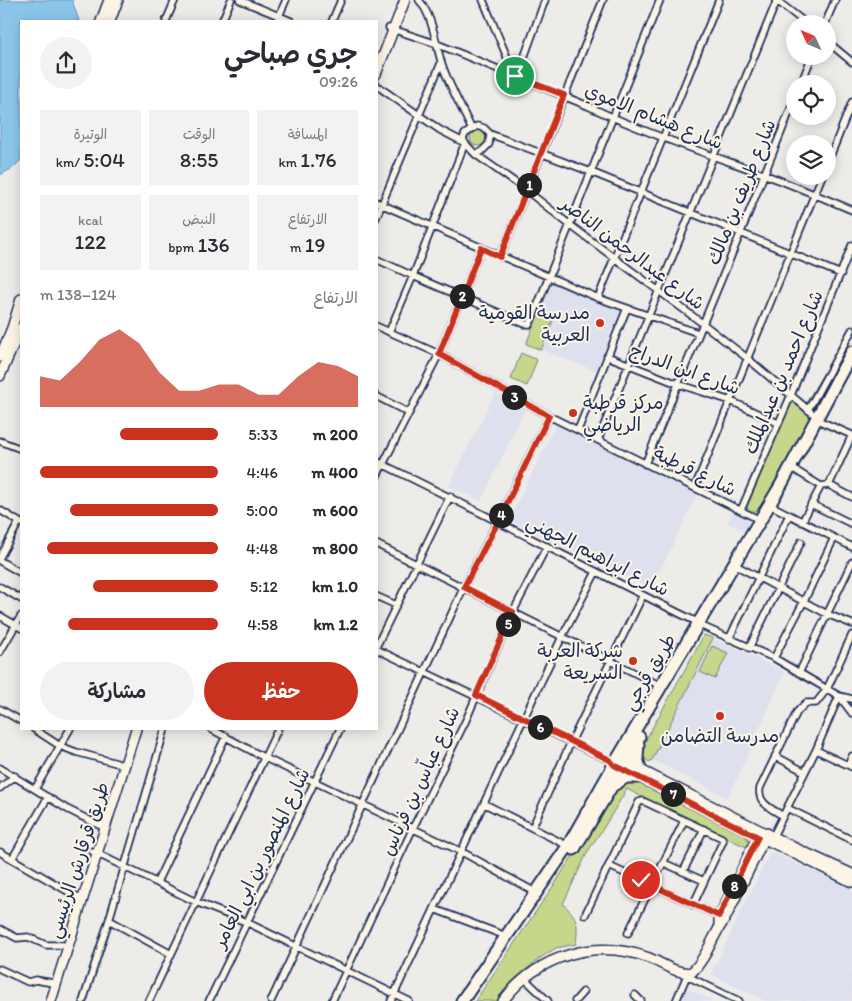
<!DOCTYPE html>
<html lang="ar">
<head>
<meta charset="utf-8">
<style>
  body { margin:0; font-family:Itim,"Playpen Sans Arabic",sans-serif; background:#f2f2f3; color:#2b2b33; direction:rtl; height:100vh; display:flex; flex-direction:column; font-size:19px; white-space:nowrap }
  * { box-sizing:border-box; margin:0 }
  p { font-size:16px; color:#7c7c81 }
  .icon { flex:none; width:28px; height:28px; fill:none; stroke:currentColor; stroke-width:2; stroke-linecap:round; stroke-linejoin:round }
  .map { position:relative; flex:1; overflow:hidden; direction:ltr }
  .drawer { position:absolute; left:20px; top:20px; width:358px; height:710px; display:flex; flex-direction:column; background:#fff; border-radius:0px; box-shadow:0 2px 12px #0003; direction:rtl }
  .drawer>* { flex:none }
  .needle { width:32px; rotate:314deg }
  .fabs { position:absolute; left:786px; top:15px; display:grid; gap:10px }
  .fabs a { display:grid; place-items:center; width:50px; height:50px; border-radius:50%; background:#fff; box-shadow:0 2px 12px #0003; font-size:25px }
  .pin { position:absolute; display:grid; place-items:center; width:42px; height:42px; color:#fff; margin:-21px; border:2px solid #fff; border-radius:50%; box-shadow:0 1px 5px #0007 }
  .km { position:absolute; width:25px; height:25px; margin:-12px; border-radius:50%; background:#222; color:#fff; font-size:14px; line-height:25px; text-align:center }
  .round { display:grid; place-items:center; flex:none; width:52px; height:52px; border-radius:26px; background:#f2f2f3 }
  .head { display:flex; align-items:center; justify-content:space-between; height:85px; padding:0 20px }
  h1 { font-size:28px; font-weight:600; line-height:38px }
  .stats { display:grid; grid-template-columns:repeat(3,1fr); gap:8px; height:85px; padding:5px 20px }
  .stats div { display:grid; align-content:center; border-radius:0px; background:#f2f2f3; text-align:center }
  .stats b { font-size:21px; font-weight:600 }
  .stats small { font-size:14px; font-weight:400 }
  .stats p { font-size:14px }
  .chart { height:140px; padding:10px 20px }
  .chart p { display:flex; justify-content:space-between }
  .chart svg { width:100%; height:90px; margin-top:5px; fill:#c8321e; opacity:.7 }
  .button { display:flex; gap:10px; margin-top:auto; padding:10px 20px }
  .button a { flex:1; height:58px; border-radius:30px; background:#c8321e; color:#fff; font-size:20px; font-weight:600; line-height:58px; text-align:center }
  .button a+a { background:#f2f2f3; color:#2b2b33 }
  ul { padding:0 20px; list-style:none; font-size:16px }
  li { display:grid; grid-template-columns:80px 60px 1fr; align-items:center; height:38px }
  li i { height:12px; border-radius:6px; background:#c8321e }
  .map>svg:first-child { display:block }
  .built { fill:#dee1ed }
  .green { fill:#c6d78c; stroke:#708375 }
  .water { fill:#8bc6ea; stroke:#5e8ab2 }
  .lines { fill:none; stroke-linecap:round; stroke-linejoin:round }
  .street-casing { stroke:#1b2f5e; stroke-width:9 }
  .secondary-casing { stroke:#1b2f5e; stroke-width:12 }
  .primary-casing { stroke:#1b2f5e; stroke-width:12 }
  .highway-casing { stroke:#1b2f5e; stroke-width:15 }
  .street { stroke:#fcf5e5; stroke-width:5.5 }
  .secondary { stroke:#fcf5e5; stroke-width:9 }
  .primary { stroke:#fcf5e5; stroke-width:9 }
  .highway { stroke:#fcf5e5; stroke-width:11 }
  .route-casing { stroke:#fff; stroke-width:10 }
  .route { stroke:#c8321e; stroke-width:6 }
  .poi-dot { fill:#c8321e; stroke:#fcf5e5; stroke-width:2 }
  .labels { text-anchor:middle; dominant-baseline:central; stroke-width:4; stroke-linejoin:round; paint-order:stroke }
  .street-label { font-size:19px; fill:#1b2f5e; stroke:#fcf5e5 }
  .poi-label { font-size:19px; fill:#1b2f5e; stroke:#fcf5e5; text-anchor:end }
</style>
</head>
<body>
<div class="map">
<svg width="852" height="1001" viewBox="0 0 852 1001">
  <rect width="100%" height="100%" fill="#eeece9"/>
  <filter id="ink" filterUnits="userSpaceOnUse"><feTurbulence type="fractalNoise" baseFrequency=".02" numOctaves="2"/><feDisplacementMap in="SourceGraphic" scale="10" xChannelSelector="R" yChannelSelector="G"/><feConvolveMatrix kernelMatrix="1 2 1 2 8 2 1 2 1" color-interpolation-filters="sRGB"/></filter>
  <g filter="url(#ink)">
    <path class="built" d="M551,282l70,27 -25,62 -70,-27z
      M495,393l31,15 -45,93 -32,-15z
      M557,422l142,69 -48,98 -142,-69z
      M734,511l17,9 -6,12 -18,-9z
      M713,638l72,34 -57,126 -76,-38z
      M770,852l82,36v113h-87l-54,-27z
      M686,988l27,13h-33z"/>
    <path class="green" d="M470 138a8 8 0 1 1 16 0a8 8 0 1 1-16 0Z
      M539,312l15,6 -13,32 -15,-6z
      M521,353l16,7 -10,26 -16,-7z
      M823,374l9,6 -70,124 -6,7h-9l1,-7 47,-110 11,9z
      M704,635l9,3 -61,122 -3,2 -8,-7 -1,-5z
      M712,646l16,7 -13,26 -15,-7z
      M629,781h9l104,52 6,6 1,9 -72,-32 -50,-27 -23,38 -16,24 -25,53c16,15 15,19 13,40l-20,4 -16,10 -29,24 -15,19h-21l79,-116 64,-100z"/>
    <path class="water" d="M0,0h72l7,21h-58v139l-8,8 -13,7z"/>
    <g class="lines">
      <defs>
        <path id="street" d="M240,0l51,21
          M419,0c14,17 16,41 22,61 6,21 21,47 30,67
          M483,0l32,76
          M776,0l31,24
          M166,21l9,-21
          M222,21l9,-21
          M277,21l9,-21
          M332,21l9,-21
          M825,24l10,-24
          M389,28l48,16 151,62c57,27 117,47 175,68 30,11 60,24 89,36
          M828,42l24,20
          M376,57h1
          M517,77l28,-77
          M801,84l11,-28
          M376,85l64,45 25,13 10,11 51,36 44,35 132,98 45,35 71,60
          M475,154l6,-2 8,-8 1,-10
          M828,162l24,-60
          M376,202l222,96 100,35
          M376,218l65,-155
          M500,257l103,-257
          M376,259l37,17 112,48h5l130,-324
          M598,298l121,-298
          M376,326l63,28 110,62 211,104
          M389,332l24,-56 52,-133 -2,-4 2,-5 12,-8 7,2 6,6 101,38 250,102
          M607,356l71,28 53,17 47,22
          M376,396l33,17
          M808,410l44,-80
          M822,422l30,13
          M578,430l49,-122
          M598,440l179,-440
          M0,441l21,8
          M376,461c109,53 215,109 323,162
          M645,464l96,-232 54,-134
          M795,470l26,16 8,-1 23,12
          M376,478l63,-124 42,-106
          M829,485l23,-50
          M695,487l127,-311
          M811,504l41,20
          M774,507l78,40
          M0,510l21,13
          M741,510l50,-115 61,-150
          M802,522l19,-36
          M376,544l285,142
          M0,557l19,-35
          M0,561l21,12
          M739,567l88,47 25,10
          M0,587l21,12
          M376,596l20,9
          M0,616l21,12
          M704,627l70,31 65,38 13,3
          M729,639l60,-124
          M376,647l74,-151
          M749,648l52,-106
          M376,649l233,111 5,5
          M0,652l21,-36
          M774,658l30,-57 30,-63
          M799,673l53,-111
          M839,696l13,17
          M0,709l21,12
          M34,729l26,17 16,6 44,12
          M211,729l54,29 197,94 75,41
          M816,750l36,17
          M775,756l30,16
          M848,765l4,-9
          M0,768l67,41 34,17
          M0,788l15,-12
          M35,789l35,-60
          M485,804l83,42
          M787,808l65,32
          M783,816c-11,-7 -26,-13 -23,-28l37,-76 9,-9h10l11,-14 25,-54
          M532,828l39,-86 72,-147
          M772,838l44,-88 23,-54
          M92,851l104,51 50,20 163,79
          M0,852l78,45
          M12,859l36,-62
          M664,863l40,18
          M609,866l112,51
          M683,872l21,-43
          M157,882l69,-146
          M434,909l72,27
          M585,915l54,-113 4,-1 79,37 1,3 -30,64
          M109,920l62,34
          M0,929l17,9 11,-1 18,8h17
          M628,933l56,-112
          M0,969l28,13 8,-2 17,3
          M687,976l52,25
          M524,978l24,23
          M635,995l6,6
          M83,1001l26,-81 56,-191
          M149,1001l129,-272
          M209,1001l131,-272
          M271,1001l193,-414 34,-66 51,-105
          M332,1001l81,-173 53,-108 47,-108 34,-66
          M391,1001l171,-364 34,-65
          M575,1001l8,-9
          M676,1001l12,-28"/>
        <path id="secondary" d="M101,21l8,-21
          M110,21l8,-21
          M0,357l12,-29 9,-29
          M0,376l21,-48
          M619,759l174,88 59,27
          M633,774l219,108
          M719,927v-10l41,-85
          M503,1001c35,-46 92,-63 146,-43 13,5 29,17 43,14 15,-14 20,-36 33,-53l42,-86"/>
        <path id="primary" d="M376,74l29,-74
          M51,1001l85,-272"/>
        <path id="highway" d="M638,744l-1,14 3,11
          M615,784l11,-7h12
          M574,849l36,-60 29,-52
          M462,1001l106,-155 46,-81 167,-280 71,-133"/>
      </defs>
      <use href="#street" class="street-casing"/>
      <use href="#secondary" class="secondary-casing"/>
      <use href="#primary" class="primary-casing"/>
      <use href="#highway" class="highway-casing"/>
      <use href="#street" class="street"/>
      <use href="#secondary" class="secondary"/>
      <use href="#primary" class="primary"/>
      <use href="#highway" class="highway"/>
    </g>
  </g>
  <g class="lines" filter="url(#ink)">
    <defs>
      <path id="route" d="M515,76l49,19 -64,162 -19,-9 -42,106 110,62 -51,106 -34,65 49,25 -37,83 134,65 4,5 144,72 -39,79 -78,-36"/>
    </defs>
    <use href="#route" class="route-casing"/>
    <use href="#route" class="route"/>
  </g>
  <g class="poi-dot">
    <circle cx="600" cy="323" r="5"/>
    <circle cx="573" cy="413" r="5"/>
    <circle cx="633" cy="661" r="5"/>
    <circle cx="720" cy="716" r="5"/>
  </g>
  <g class="labels">
    <g class="street-label">
      <text transform="translate(654 116) rotate(22)">شارع هشام الاموي</text>
      <text transform="translate(741 192) rotate(-68)">شارع طريف بن مالك</text>
      <text transform="translate(633 253) rotate(37)">شارع عبدالرحمن الناصر</text>
      <text transform="translate(685 369) rotate(20)">شارع ابن الدراج</text>
      <text transform="translate(783 372) rotate(-67)">شارع احمد بن عبدالملك</text>
      <text transform="translate(695 471) rotate(26)">شارع قرطبة</text>
      <text transform="translate(598 555) rotate(27)">شارع ابراهيم الجهني</text>
      <text transform="translate(649 672) rotate(-59)">طريق قرجي</text>
      <text transform="translate(420 781) rotate(-65)">شارع عباّس بن فرناس</text>
      <text transform="translate(261 858) rotate(-64)">شارع المنصور بن ابي العامر</text>
      <text transform="translate(78 860) rotate(-72)">طريق قرقارش الرئيسي</text>
    </g>
    <g class="poi-label">
      <text x="590" y="312">مدرسة القومية<tspan x="590" dy="22">العربية</tspan></text>
      <text x="583" y="402" text-anchor="start">مركز قرطبة<tspan x="583" dy="22">الرياضي</tspan></text>
      <text x="623" y="650">شركة العربة<tspan x="623" dy="22">السريعة</tspan></text>
      <text x="720" y="735" text-anchor="middle">مدرسة التضامن</text>
    </g>
  </g>
</svg>
<div class="fabs">
<a><svg class="needle" viewBox="-14 -14 28 28"><path d="M0-13l5 13h-10z" fill="#e53935"/><path d="M0 13l5-13h-10z" fill="#7c7c81"/></svg></a>
<a><svg class="icon" aria-label="locate" viewBox="0 0 24 24"><circle cx="12" cy="12" r="6"/><path d="M12 2v4M12 18v4M2 12h4M18 12h4"/></svg></a>
<a><svg class="icon" aria-label="layers" viewBox="0 0 24 24"><path d="M12 4l9 5-9 5-9-5zM3 14l9 5 9-5"/></svg></a>
</div>
<div class="pin" style="left:515px;top:76px;background:#1e9e55"><svg class="icon" aria-label="arrive" viewBox="0 0 24 24"><path d="M6 21V4h12l-3 4 3 4H6"/></svg></div>
<div class="pin" style="left:641px;top:880px;background:#d93025"><svg class="icon" aria-label="check" viewBox="0 0 24 24"><path d="M5 12l5 5 9-10"/></svg></div>
<b class="km" style="left:529px;top:185px">1</b>
<b class="km" style="left:462px;top:296px">2</b>
<b class="km" style="left:514px;top:397px">3</b>
<b class="km" style="left:501px;top:515px">4</b>
<b class="km" style="left:508px;top:624px">5</b>
<b class="km" style="left:540px;top:727px">6</b>
<b class="km" style="left:673px;top:794px">7</b>
<b class="km" style="left:734px;top:886px">8</b>
<section class="drawer">
<div class="head"><div><h1>جري صباحي</h1><p>09:26</p></div><a class="round"><svg class="icon" aria-label="share" viewBox="0 0 24 24"><path d="M12 15V3M7 8l5-5 5 5M5 13v7h14v-7"/></svg></a></div>
<div class="stats">
<div><p>المسافة</p><b>1.76<small> km</small></b></div>
<div><p>الوقت</p><b>8:55</b></div>
<div><p>الوتيرة</p><b>5:04<small> /km</small></b></div>
</div>
<div class="stats">
<div><p>الارتفاع</p><b>19<small> m</small></b></div>
<div><p>النبض</p><b>136<small> bpm</small></b></div>
<div><p>kcal</p><b>122</b></div>
</div>
<div class="chart"><p><span>الارتفاع</span>124–138 m</p>
<svg viewBox="0 0 160 44" preserveAspectRatio="none"><path d="M0 44V29L10 31L20 22L30 11L40 6L50 13L60 27L70 36L80 36L90 33L100 33L110 38L120 38L130 29L140 22L150 24L160 29V44z"/></svg>
</div>
<ul>
<li><b>200 m</b>5:33<i style="width:55%"></i></li>
<li><b>400 m</b>4:46<i style="width:100%"></i></li>
<li><b>600 m</b>5:00<i style="width:83%"></i></li>
<li><b>800 m</b>4:48<i style="width:96%"></i></li>
<li><b>1.0 km</b>5:12<i style="width:70%"></i></li>
<li><b>1.2 km</b>4:58<i style="width:84%"></i></li>
</ul>
<div class="button"><a>حفظ</a><a>مشاركة</a></div>
</section>
</div>
</body>
</html>
